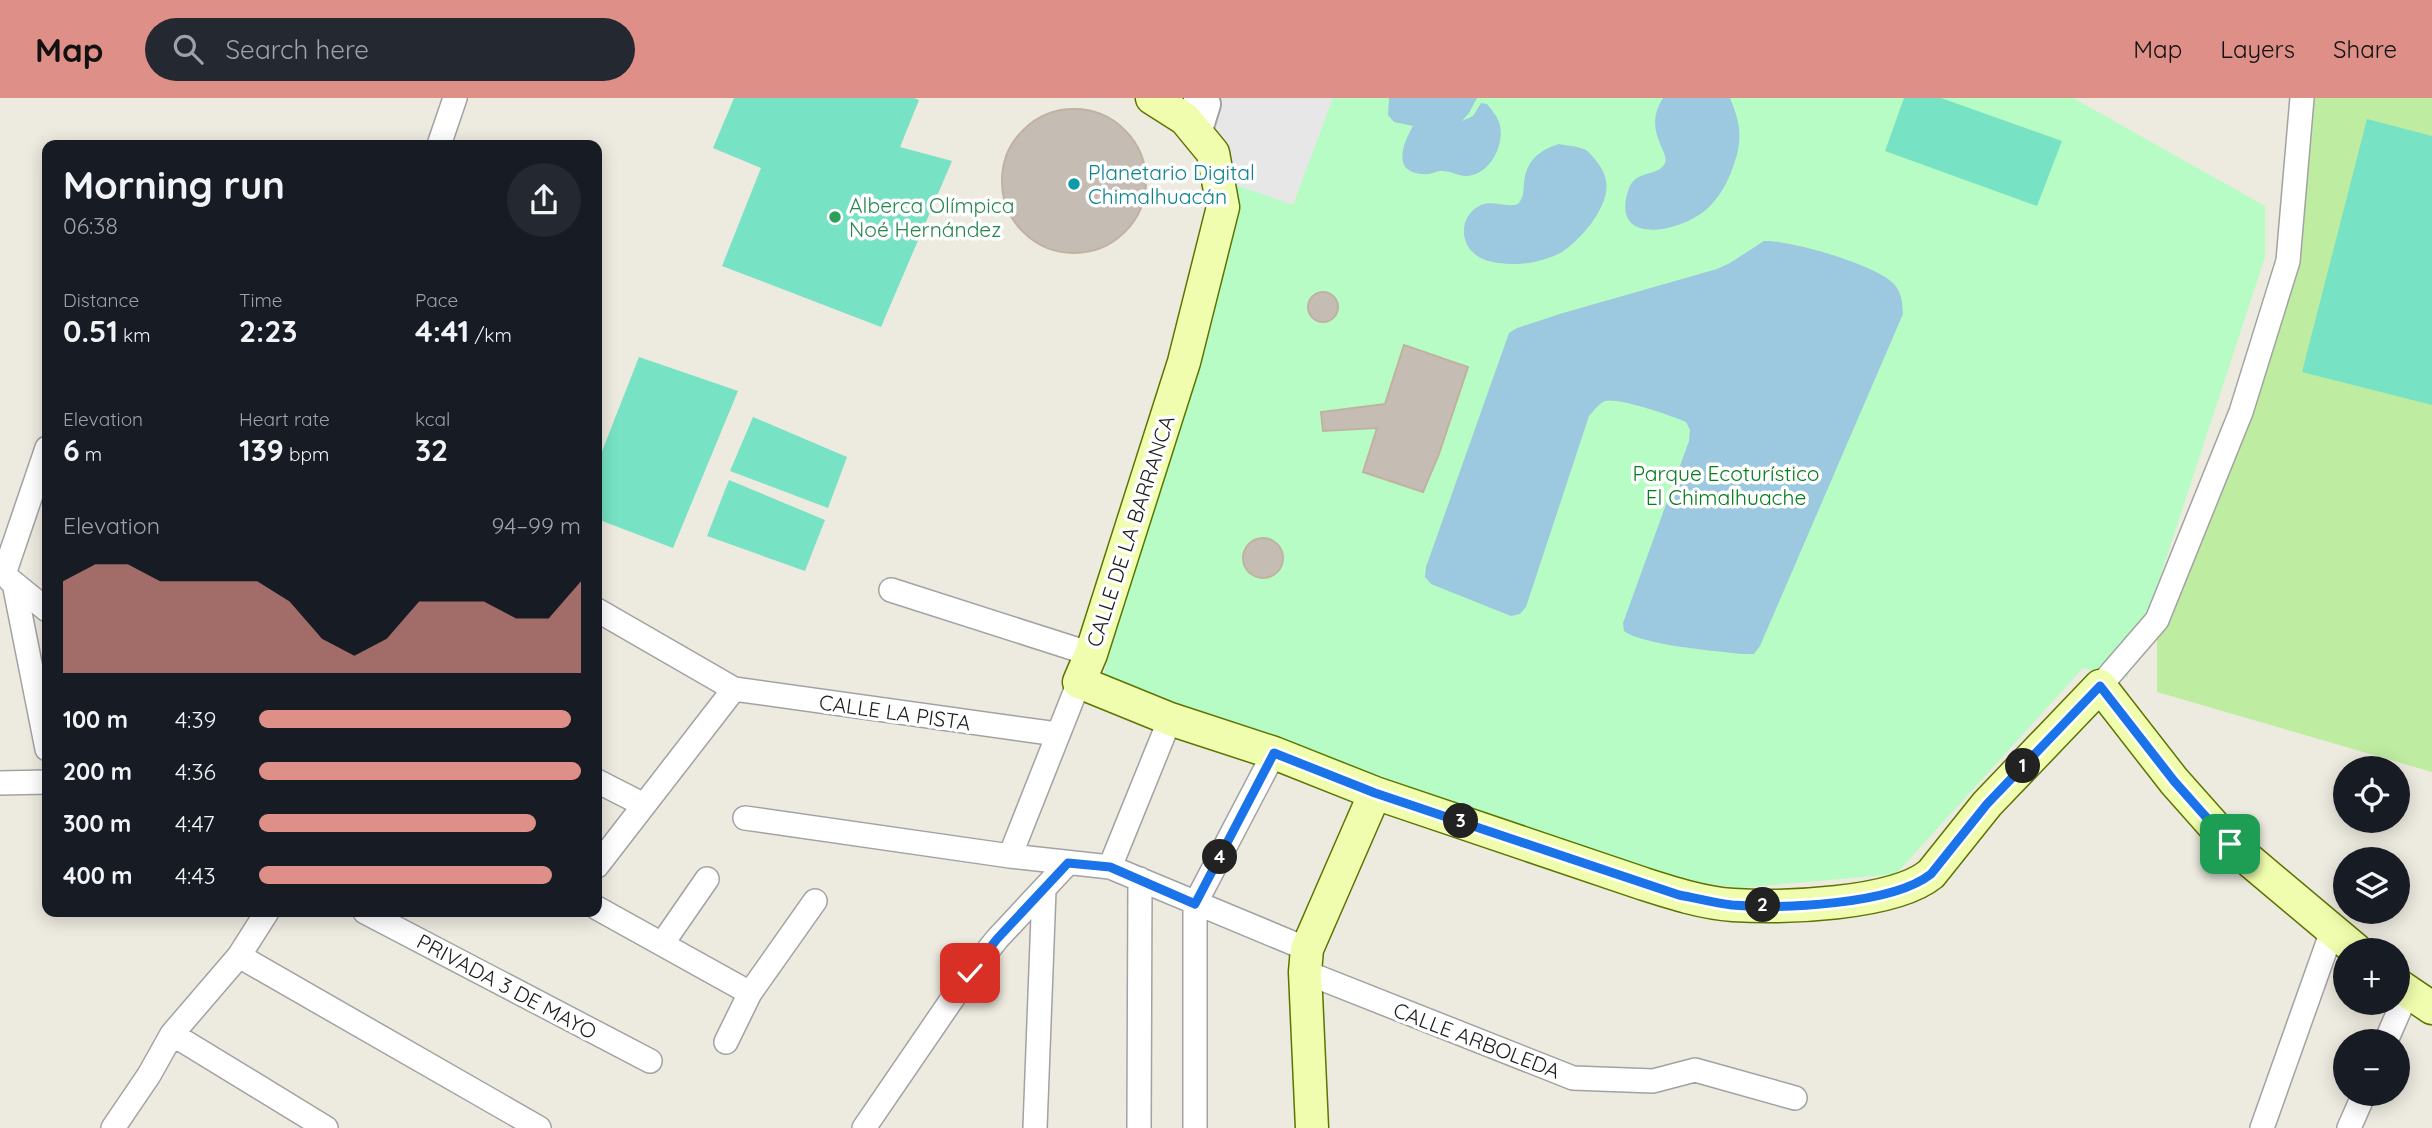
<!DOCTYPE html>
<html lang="en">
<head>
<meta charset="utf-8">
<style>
  body { margin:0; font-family:Quicksand,sans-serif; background:#242831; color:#f1f3f6; height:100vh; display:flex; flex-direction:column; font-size:26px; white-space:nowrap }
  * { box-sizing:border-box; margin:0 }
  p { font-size:23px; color:#9ea1a6 }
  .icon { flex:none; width:38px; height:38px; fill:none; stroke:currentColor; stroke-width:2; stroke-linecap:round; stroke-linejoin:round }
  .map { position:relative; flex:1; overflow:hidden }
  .details { position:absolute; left:42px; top:42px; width:560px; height:777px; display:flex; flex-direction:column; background:#171b24; border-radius:14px; box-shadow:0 4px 18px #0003 }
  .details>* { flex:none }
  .controls { position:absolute; left:2333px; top:658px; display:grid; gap:14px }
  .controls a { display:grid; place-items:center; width:77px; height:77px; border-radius:50%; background:#171b24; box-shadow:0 4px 18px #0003; font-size:35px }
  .pin { position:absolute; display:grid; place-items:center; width:60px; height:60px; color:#fff; margin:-30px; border-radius:14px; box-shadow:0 4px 10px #0006 }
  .km { position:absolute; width:35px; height:35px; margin:-18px; border-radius:50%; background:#222; color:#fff; font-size:19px; line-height:35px; text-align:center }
  .round { display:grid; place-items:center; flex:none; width:74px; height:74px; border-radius:37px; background:#242831 }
  .overview { display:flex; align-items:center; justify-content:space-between; height:119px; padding:0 21px }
  h1 { font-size:38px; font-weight:700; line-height:52px }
  .figures { display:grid; grid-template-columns:repeat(3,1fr); gap:10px; height:119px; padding:7px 21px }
  .figures div { display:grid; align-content:center }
  .figures b { font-size:30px; font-weight:700 }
  .figures small { font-size:19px; font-weight:400 }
  .figures p { font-size:19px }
  .chart { height:196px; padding:14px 21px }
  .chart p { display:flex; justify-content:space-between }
  .chart svg { width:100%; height:126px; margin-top:7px; fill:#de8f87; opacity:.7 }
  ul { padding:0 21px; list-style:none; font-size:23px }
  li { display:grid; grid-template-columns:112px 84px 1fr; align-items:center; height:52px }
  li i { height:18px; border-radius:9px; background:#de8f87 }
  header { display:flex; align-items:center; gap:42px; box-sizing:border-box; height:98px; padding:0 35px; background:#de8f87; color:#111 }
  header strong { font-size:33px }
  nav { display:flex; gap:38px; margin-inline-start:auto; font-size:24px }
  .search { width:490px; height:63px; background:#242831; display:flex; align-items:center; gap:18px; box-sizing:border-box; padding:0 24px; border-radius:38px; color:#9ea1a6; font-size:26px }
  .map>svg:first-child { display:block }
  .grass { fill:#beeca1 }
  .park { fill:#b7fcc4 }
  .pitch { fill:#77e3c4 }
  .parking { fill:#e7e7e7 }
  .water { fill:#9cc9df }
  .building { fill:#c5bdb3; stroke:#c0b2a1; stroke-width:2 }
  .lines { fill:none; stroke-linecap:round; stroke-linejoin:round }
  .minor-casing { stroke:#a2a2a2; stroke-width:26 }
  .tertiary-casing { stroke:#a2a2a2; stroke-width:32 }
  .secondary-casing { stroke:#5c7400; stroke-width:35 }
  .minor { stroke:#fff; stroke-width:23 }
  .tertiary { stroke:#fff; stroke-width:28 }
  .secondary { stroke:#f1fdae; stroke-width:32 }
  .route-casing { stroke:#fff; stroke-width:14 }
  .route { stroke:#1a73e8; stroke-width:9 }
  .culture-dot { fill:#0f9aa8; stroke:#fff; stroke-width:2.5 }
  .leisure-dot { fill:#2e9e5b; stroke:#fff; stroke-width:2.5 }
  .labels { text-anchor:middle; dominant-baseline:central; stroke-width:7; stroke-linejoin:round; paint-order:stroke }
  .culture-label { font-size:21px; fill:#0d838f; stroke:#fff; text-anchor:start }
  .leisure-label { font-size:21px; fill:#27864d; stroke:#fff; text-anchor:start }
  .park-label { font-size:21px; fill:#047d1b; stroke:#fff }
  .street-label { font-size:21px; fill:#1b1b1b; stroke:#fff }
</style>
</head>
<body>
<header>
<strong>Map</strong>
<div class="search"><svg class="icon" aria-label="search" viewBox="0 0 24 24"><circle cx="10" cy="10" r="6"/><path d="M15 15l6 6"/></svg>Search here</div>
<nav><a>Map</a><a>Layers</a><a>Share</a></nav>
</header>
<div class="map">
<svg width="2432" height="1030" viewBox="0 0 2432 1030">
  <rect width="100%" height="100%" fill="#edeadf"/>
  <path class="grass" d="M2302,0h130v674l-275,-80v-72l131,-359z"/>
  <path class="park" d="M1210,0h863l192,108v51l-138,421 -44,-10 -187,206 -156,14 -58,-8 -580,-197 118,-503z"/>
  <path class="pitch" d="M734,0h180l5,2 -19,47 52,14 -71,166 -159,-61 39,-98 -48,-20z
    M1904,0h37l121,43 -25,65 -152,-55z
    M2367,21l65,17v269l-130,-33z
    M639,259l99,34 -65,157 -76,-29v-55z
    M753,319l94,40 -19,51 -98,-37z
    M729,382l96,40 -20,51 -98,-35z"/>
  <path class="parking" d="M1215,0h118l-40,107 -68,-24 -21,-49z"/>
  <path class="water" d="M1389,0h88l-8,15 -7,8 11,-5 8,-13 6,1c4,5 10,12 12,18 7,21 -8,52 -32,54 -9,0 -18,-6 -27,-5 -6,1 -10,4 -16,3 -32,-1 -22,-29 -11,-48l-19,-4 -6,-7z
    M1663,0h67c3,8 7,17 8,25 3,12 1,27 -3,38 -5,17 -13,33 -26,46 -25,25 -99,41 -81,-16 7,-23 30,-13 37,-28 5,-12 -23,-32 -2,-65z
    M1559,46c9,2 19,2 27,6 4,3 8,8 11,12 4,5 8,12 9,19 5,24 -25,59 -44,71 -12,7 -32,12 -46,12 -12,0 -27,-1 -37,-7 -21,-12 -20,-42 2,-52 12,-5 25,3 37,-1 6,-7 5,-12 6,-21 2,-22 15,-33 35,-39z
    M1764,143c27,-1 111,24 129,42 9,9 9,19 10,31l-143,332 -6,8h-12c-26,-3 -100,-9 -118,-23l-1,-8 66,-182 1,-11 -4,-8c-13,-6 -68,-25 -81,-21 -7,3 -11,10 -16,15l-63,191 -6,7 -9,2 -80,-32 -6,-7 1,-10 83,-234 8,-5 46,-15 154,-44 13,-6z"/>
  <path class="building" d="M1002 83a72 72 0 1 1 144 0a72 72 0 1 1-144 0Z
    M1308 209a15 15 0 1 1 30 0a15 15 0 1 1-30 0Z
    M1404,247l64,22 -29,87 -16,38 -60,-20 14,-44 -54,3 -2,-19 64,-8z
    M1243 460a20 20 0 1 1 40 0a20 20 0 1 1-40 0Z"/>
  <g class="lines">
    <defs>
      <path id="minor" d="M439,47l16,-47
        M4,476l43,-126
        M10,482l37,30
        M14,485l33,166
        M891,492l200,64
        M597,512l137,79 323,45
        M2100,588l57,-66 84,-208 47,-151 14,-163
        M597,683l47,24
        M0,685l47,-1
        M745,720l265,38 100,11 197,82
        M1010,758l69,-174
        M597,768l137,-177
        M1110,769l60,-148
        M597,810l153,85
        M365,814l285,149
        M662,846l45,-65
        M239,858l300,172
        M1305,874l268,106 80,3 42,-11 100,28
        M172,936l154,94
        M2386,943l21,-48
        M726,944l24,-49 65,-92
        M113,1030l36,-53 23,-41 67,-78 28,-44
        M864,1030l106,-155 27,-34 71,-76
        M1035,1030l9,-238
        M1139,1030l1,-249
        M1195,1030v-224l79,-151
        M2262,1030l70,-197
        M2349,1030l15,-34"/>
      <path id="tertiary" d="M1197,35l9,-29 -8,-6"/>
      <path id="secondary" d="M1152,0l33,21 28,34 10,54 -39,155 -93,292 -12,28 91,37 104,34 101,40 269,91c28,9 59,19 89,21 49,3 160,0 198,-31l56,-70 113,-118 74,95 56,63 126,106
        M2398,887l34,23
        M1312,1030l-7,-156 2,-23 68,-156"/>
    </defs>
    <use href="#minor" class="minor-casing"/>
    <use href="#tertiary" class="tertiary-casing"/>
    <use href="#secondary" class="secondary-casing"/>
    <use href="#minor" class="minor"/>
    <use href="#tertiary" class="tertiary"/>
    <use href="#secondary" class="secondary"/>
  </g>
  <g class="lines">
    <defs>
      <path id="route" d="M970,875l27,-34 71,-76 42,4 85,37 79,-151 101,40 304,102c17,3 35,8 53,10 49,4 160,0 199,-31l56,-70 113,-118 74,95 56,63"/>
    </defs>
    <use href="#route" class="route-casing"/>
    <use href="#route" class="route"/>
  </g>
  <circle class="culture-dot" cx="1074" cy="86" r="7"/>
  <circle class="leisure-dot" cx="835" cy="119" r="7"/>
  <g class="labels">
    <g class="culture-label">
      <text x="1088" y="74">Planetario Digital<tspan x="1088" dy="24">Chimalhuacán</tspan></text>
    </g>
    <g class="leisure-label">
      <text x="849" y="107">Alberca Olímpica<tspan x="849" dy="24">Noé Hernández</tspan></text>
    </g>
    <g class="park-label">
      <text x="1726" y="375">Parque Ecoturístico<tspan x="1726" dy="24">El Chimalhuache</tspan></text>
    </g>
    <g class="street-label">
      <text transform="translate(1130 433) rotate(-72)">CALLE DE LA BARRANCA</text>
      <text transform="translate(895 614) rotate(8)">CALLE LA PISTA</text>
      <text transform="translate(507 888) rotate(28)">PRIVADA 3 DE MAYO</text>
      <text transform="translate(1477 942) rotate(21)">CALLE ARBOLEDA</text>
    </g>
  </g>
</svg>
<div class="controls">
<a><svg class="icon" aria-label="locate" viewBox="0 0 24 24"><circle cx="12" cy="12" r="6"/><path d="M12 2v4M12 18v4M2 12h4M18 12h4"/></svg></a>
<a><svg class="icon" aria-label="layers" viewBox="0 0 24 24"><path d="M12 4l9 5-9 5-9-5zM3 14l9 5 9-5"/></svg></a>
<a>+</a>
<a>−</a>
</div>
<div class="pin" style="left:2230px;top:746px;background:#1e9e55"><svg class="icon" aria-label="arrive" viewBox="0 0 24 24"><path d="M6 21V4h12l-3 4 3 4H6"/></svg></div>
<div class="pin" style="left:970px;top:875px;background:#d93025"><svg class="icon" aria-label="check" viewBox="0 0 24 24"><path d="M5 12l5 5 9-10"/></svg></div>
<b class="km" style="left:2023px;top:668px">1</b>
<b class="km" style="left:1763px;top:807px">2</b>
<b class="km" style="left:1461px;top:723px">3</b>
<b class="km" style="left:1220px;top:759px">4</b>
<section class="details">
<div class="overview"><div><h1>Morning run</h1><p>06:38</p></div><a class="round"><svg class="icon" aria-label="share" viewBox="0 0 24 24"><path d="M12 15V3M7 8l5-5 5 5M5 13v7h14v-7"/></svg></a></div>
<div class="figures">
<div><p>Distance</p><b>0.51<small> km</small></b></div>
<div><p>Time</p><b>2:23</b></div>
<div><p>Pace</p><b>4:41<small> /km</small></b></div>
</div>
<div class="figures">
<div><p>Elevation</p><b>6<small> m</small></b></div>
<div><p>Heart rate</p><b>139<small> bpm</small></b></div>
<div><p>kcal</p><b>32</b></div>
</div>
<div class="chart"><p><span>Elevation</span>94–99 m</p>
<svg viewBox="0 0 160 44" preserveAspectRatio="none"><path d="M0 44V12L10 6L20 6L30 12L40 12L50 12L60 12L70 19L80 32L90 38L100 32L110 19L120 19L130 19L140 25L150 25L160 12V44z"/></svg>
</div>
<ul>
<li><b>100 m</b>4:39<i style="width:97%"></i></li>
<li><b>200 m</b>4:36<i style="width:100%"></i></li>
<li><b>300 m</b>4:47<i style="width:86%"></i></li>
<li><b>400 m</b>4:43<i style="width:91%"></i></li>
</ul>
</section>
</div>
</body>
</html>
